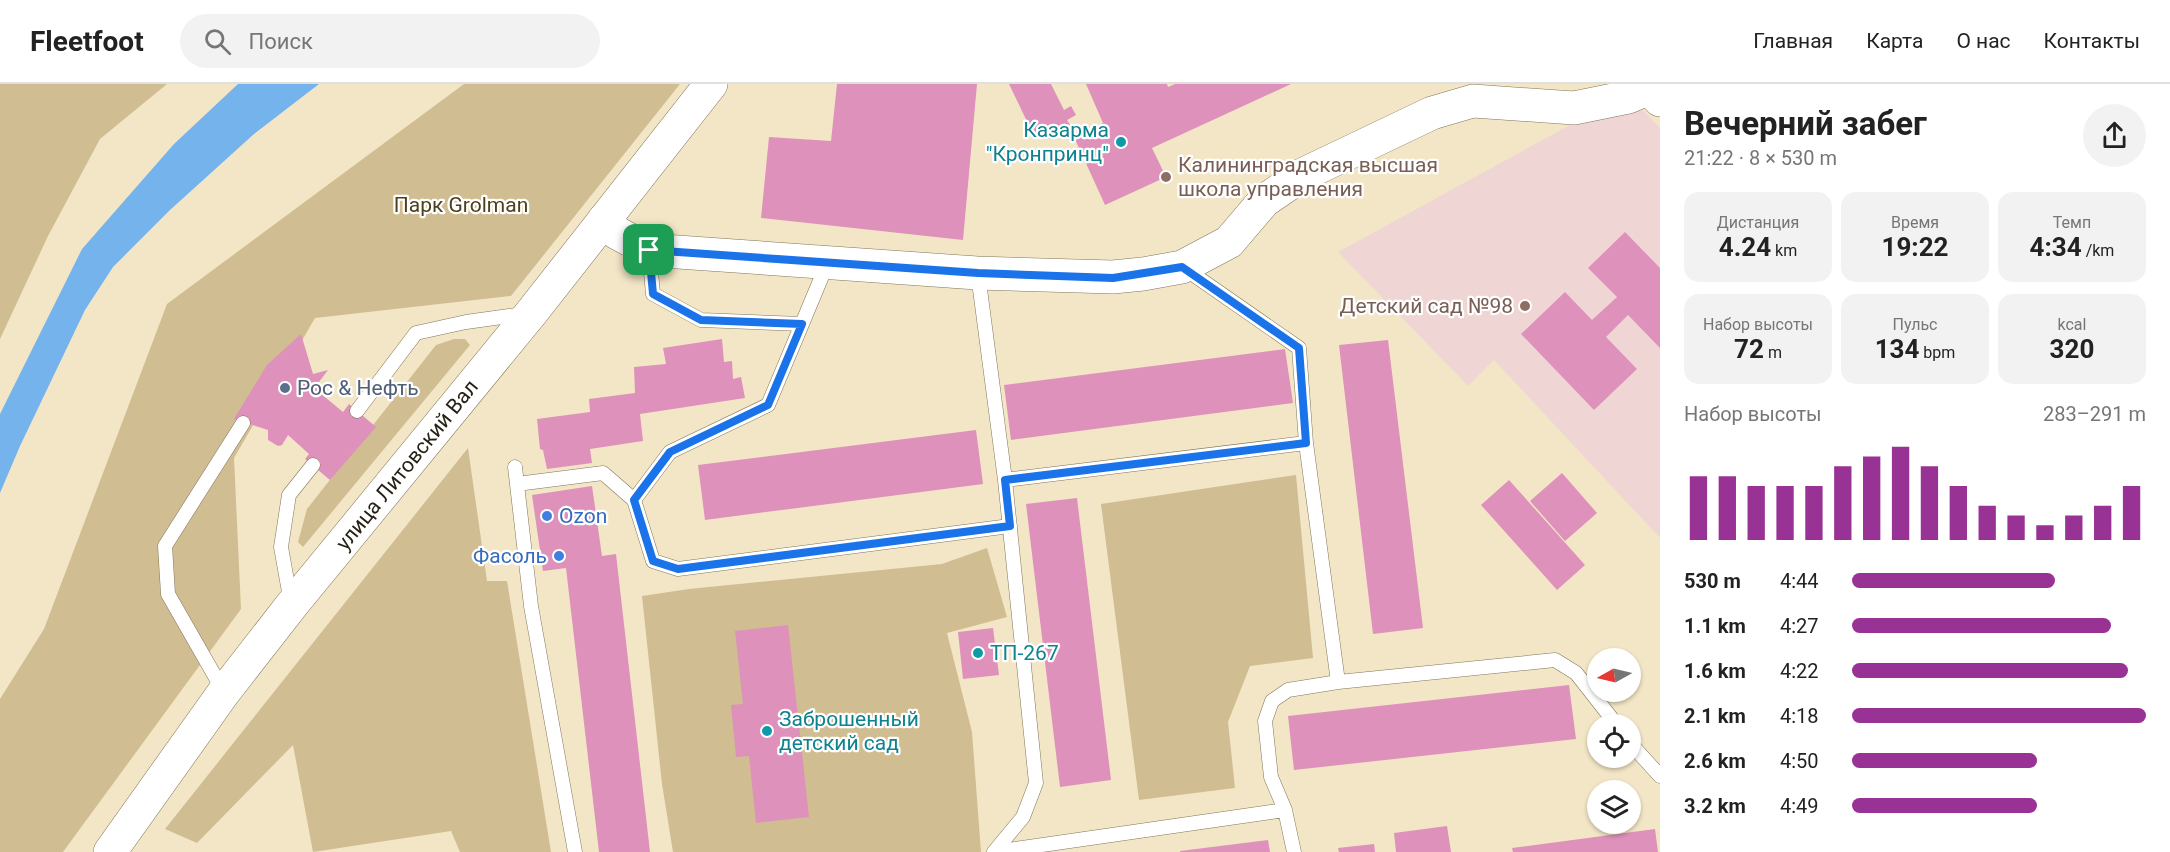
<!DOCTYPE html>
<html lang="ru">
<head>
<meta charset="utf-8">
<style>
  body { margin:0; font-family:Roboto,sans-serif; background:#f2f2f2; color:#222; height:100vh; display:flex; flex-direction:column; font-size:22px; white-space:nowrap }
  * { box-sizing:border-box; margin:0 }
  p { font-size:20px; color:#767676 }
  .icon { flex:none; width:33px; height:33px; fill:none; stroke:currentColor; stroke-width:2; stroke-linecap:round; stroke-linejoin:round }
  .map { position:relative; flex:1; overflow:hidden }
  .sheet { display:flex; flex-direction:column; background:#fff; width:510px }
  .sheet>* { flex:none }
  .needle { width:39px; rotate:262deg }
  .fabs { position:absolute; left:1587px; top:564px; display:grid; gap:12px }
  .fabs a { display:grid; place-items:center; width:54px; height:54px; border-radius:50%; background:#fff; box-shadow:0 2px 4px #0004; font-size:30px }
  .pin { position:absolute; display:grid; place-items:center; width:51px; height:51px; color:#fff; margin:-26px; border-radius:12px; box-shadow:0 3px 9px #0006 }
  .round { display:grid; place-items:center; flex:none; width:63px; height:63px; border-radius:32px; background:#f2f2f2 }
  .head { display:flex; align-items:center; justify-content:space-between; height:102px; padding:0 24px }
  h1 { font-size:33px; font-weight:700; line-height:45px }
  .figures { display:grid; grid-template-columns:repeat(3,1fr); gap:9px; height:102px; padding:6px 24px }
  .figures div { display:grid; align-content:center; border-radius:15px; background:#f2f2f2; text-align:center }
  .figures b { font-size:26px; font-weight:700 }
  .figures small { font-size:16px; font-weight:400 }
  .figures p { font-size:16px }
  .chart { height:168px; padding:12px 24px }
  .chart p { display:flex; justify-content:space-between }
  .chart svg { width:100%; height:108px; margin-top:6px; stroke:#993295; stroke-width:6 }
  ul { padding:0 24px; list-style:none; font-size:20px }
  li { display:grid; grid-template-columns:96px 72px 1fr; align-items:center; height:45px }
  li i { height:15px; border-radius:8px; background:#993295 }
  header { display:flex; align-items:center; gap:36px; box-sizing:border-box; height:84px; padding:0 30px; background:#fff; border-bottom:2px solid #e0e0e0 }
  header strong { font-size:28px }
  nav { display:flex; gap:33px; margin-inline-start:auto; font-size:21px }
  .search { width:420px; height:54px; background:#f2f2f2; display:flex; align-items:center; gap:15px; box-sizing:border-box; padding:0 21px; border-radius:33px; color:#767676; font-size:22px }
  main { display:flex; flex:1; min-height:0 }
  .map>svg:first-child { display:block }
  .education { fill:#f0d5d5 }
  .green { fill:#d0bd91 }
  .water { fill:#74b3ec }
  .building { fill:#de91ba }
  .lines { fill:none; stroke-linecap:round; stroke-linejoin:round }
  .lane-casing { stroke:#827659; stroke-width:15 }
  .secondary-casing { stroke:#827659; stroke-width:34 }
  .primary-casing { stroke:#827659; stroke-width:34 }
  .lane { stroke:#fff; stroke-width:14 }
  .secondary { stroke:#fff; stroke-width:33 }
  .primary { stroke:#fff; stroke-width:33 }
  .route-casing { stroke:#fff; stroke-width:12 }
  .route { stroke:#1a73e8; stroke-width:8 }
  .culture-dot { fill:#0f9aa8; stroke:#fff; stroke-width:2 }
  .education-dot { fill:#8d6e63; stroke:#fff; stroke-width:2 }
  .service-dot { fill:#5c6f8a; stroke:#fff; stroke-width:2 }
  .shop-dot { fill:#3f7fe0; stroke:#fff; stroke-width:2 }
  .labels { text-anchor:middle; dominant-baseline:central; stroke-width:4.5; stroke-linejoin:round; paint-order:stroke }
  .culture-label { font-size:21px; fill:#0d838f; stroke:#fff; text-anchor:start }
  .education-label { font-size:21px; fill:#785e54; stroke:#fff; text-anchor:start }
  .park-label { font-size:21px; fill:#4d401d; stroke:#fff }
  .service-label { font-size:21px; fill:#4e5e75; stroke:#fff; text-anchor:start }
  .street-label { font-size:21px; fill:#272216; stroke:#fff }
  .shop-label { font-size:21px; fill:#366cbe; stroke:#fff; text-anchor:start }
</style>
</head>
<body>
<header>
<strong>Fleetfoot</strong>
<div class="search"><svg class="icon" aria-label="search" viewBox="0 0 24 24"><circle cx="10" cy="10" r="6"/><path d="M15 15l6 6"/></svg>Поиск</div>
<nav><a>Главная</a><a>Карта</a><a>О нас</a><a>Контакты</a></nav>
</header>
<main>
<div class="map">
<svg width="1660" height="768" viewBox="0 0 1660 768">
  <rect width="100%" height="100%" fill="#f3e6c6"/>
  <path class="education" d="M1639,22l21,22v410l-166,-178 -26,26 -130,-134 230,-126z"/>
  <path class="green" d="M0,0h167l-67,55 -52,97 -48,103z
    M464,0h216l-169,212 -196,22 -81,140 7,151 -178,243h-63v-153l44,-70 123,-325z
    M454,255h11l5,6 -167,202 -5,-5 9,-33 129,-164z
    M468,364l19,133h20l44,271h-91l-9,-21 -138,21 -20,-107 -96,98 -32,-14z
    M1296,391l17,183 -63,8 -22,56 7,66 -96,12 -38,-296z
    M987,464l20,69 -60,16 25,99 9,120h-308l-11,-68 -20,-188 47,-7 253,-25z"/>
  <path class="water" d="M238,0h81l-65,50 -84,76 -57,57 -28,43 -65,136 -20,47v-79l82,-165 92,-105z"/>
  <path class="building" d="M837,0h140l-14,156 -202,-22 8,-81 62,4z
    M1009,0h42l13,26 7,-4 5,9 -9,5 5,8 -23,11 -5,-9 -11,4z
    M1086,0h81l1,3 7,-3h116l-139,64 14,29 -61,28 -31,-68 29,-14z
    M1625,148l35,36v80l-32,-33 -22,22 31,32 -43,41 -73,-76 44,-42 27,28 25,-23 -29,-29z
    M301,250l12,40 15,-4 -12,16 4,7 23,19 6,-8 27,23 -46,53 -25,-21 4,-5 -21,-19 -6,10 -4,1 -10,-6v-10l-34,-11 33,-54z
    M722,255l2,23 8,-1 1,18 8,-2 4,21 -105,16 3,27 -53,8 2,14 -45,6 -4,-19 -3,-1 -3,-30 53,-7 -1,-13 46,-6 -1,-26 32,-3 -3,-16z
    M1388,256l35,288 -50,6 -34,-289z
    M1285,265l8,54 -282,37 -7,-55z
    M976,346l7,54 -278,36 -7,-55z
    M1562,389l35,40 -32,28 -35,-40z
    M1509,396l76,85 -28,25 -76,-85z
    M592,402l10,70 14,-2 34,298h-51l-33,-284 -23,3 -11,-76z
    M1077,414l34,282 -51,7 -34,-283z
    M788,541l21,192 -53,6 -7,-67 -13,1 -5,-52 12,-1 -8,-73z
    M993,544l6,47 -36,4 -5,-47z
    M1569,601l7,54 -282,31 -6,-54z
    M1447,742l4,26h-55l-2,-19z
    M1655,745l3,23h-145l-1,-4z
    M1268,756l2,12h-90v-1z
    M1374,760l1,8h-36l-1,-4z"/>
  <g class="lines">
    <defs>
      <path id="lane" d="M649,166l4,44 48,26 101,4 25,-60
        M1184,184l115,80 7,95
        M978,190l27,206
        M802,240l-34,81 -98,47 -36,48 19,61 25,8 332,-43
        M357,327l59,-78 50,-11 58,-8
        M515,383l16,139 44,246
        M517,400l86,-11 31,27
        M291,519l-10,-56 8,-52 24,-30
        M224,608l-56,-98 -3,-48 78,-123
        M1630,659l30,33
        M994,768l29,-35 13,-34 -31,-303 301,-37 32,239
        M994,768l291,-42
        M1294,768l-9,-42 -14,-33 -6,-56 7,-20 16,-11 50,-8 217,-22 21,13 40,51"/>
      <path id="secondary" d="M604,136l13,13 32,17 328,23 136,4 30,-3 39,-7 47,-25 35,-41 38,-26 130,-62 41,-12 101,7 54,-11 21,-9 11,12"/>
      <path id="primary" d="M110,768l114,-160 67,-86 241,-294 179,-228"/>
    </defs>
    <use href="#lane" class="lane-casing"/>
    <use href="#secondary" class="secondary-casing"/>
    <use href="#primary" class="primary-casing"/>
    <use href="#lane" class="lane"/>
    <use href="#secondary" class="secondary"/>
    <use href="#primary" class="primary"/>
  </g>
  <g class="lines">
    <defs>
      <path id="route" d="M649,166l329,23 135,5 69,-11 117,81 7,95 -301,37 5,46 -332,43 -25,-8 -19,-61 36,-48 98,-47 34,-81 -101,-4 -48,-26z"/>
    </defs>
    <use href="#route" class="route-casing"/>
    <use href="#route" class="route"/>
  </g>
  <g class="culture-dot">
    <circle cx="1121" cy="58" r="6"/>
    <circle cx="978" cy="569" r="6"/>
    <circle cx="767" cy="647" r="6"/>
  </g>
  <g class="education-dot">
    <circle cx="1166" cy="93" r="6"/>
    <circle cx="1525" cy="222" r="6"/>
  </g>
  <circle class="service-dot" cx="285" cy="304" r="6"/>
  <g class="shop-dot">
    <circle cx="547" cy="432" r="6"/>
    <circle cx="559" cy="472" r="6"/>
  </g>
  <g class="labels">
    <g class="culture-label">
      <text x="1109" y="46" text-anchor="end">Казарма<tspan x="1109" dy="24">"Кронпринц"</tspan></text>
      <text x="990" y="569">ТП-267</text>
      <text x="779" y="635">Заброшенный<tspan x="779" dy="24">детский сад</tspan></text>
    </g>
    <g class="education-label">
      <text x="1178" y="81">Калининградская высшая<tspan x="1178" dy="24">школа управления</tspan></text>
      <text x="1513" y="222" text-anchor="end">Детский сад №98</text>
    </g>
    <g class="park-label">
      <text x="461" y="121">Парк Grolman</text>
    </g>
    <g class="service-label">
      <text x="297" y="304">Рос &amp; Нефть</text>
    </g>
    <g class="street-label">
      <text transform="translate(407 381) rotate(-51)">улица Литовский Вал</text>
    </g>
    <g class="shop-label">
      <text x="559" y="432">Ozon</text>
      <text x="547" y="472" text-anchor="end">Фасоль</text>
    </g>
  </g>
</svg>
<div class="fabs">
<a><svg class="needle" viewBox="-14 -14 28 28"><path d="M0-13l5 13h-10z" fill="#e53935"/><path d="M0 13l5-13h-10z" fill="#767676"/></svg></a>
<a><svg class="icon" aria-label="locate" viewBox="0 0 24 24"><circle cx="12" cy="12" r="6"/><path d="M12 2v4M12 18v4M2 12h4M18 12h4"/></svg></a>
<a><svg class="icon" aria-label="layers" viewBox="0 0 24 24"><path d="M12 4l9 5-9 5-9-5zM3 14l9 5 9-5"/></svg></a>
</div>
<div class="pin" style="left:649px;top:166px;background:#1e9e55"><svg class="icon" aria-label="arrive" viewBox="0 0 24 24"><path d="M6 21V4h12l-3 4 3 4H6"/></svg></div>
</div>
<section class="sheet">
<div class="head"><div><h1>Вечерний забег</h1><p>21:22 · 8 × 530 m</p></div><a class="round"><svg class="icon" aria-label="share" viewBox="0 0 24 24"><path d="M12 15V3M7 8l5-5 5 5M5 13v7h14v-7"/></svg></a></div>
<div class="figures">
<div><p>Дистанция</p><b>4.24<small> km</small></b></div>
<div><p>Время</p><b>19:22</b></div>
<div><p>Темп</p><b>4:34<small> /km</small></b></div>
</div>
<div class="figures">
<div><p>Набор высоты</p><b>72<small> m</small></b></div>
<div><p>Пульс</p><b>134<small> bpm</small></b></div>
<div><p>kcal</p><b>320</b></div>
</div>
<div class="chart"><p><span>Набор высоты</span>283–291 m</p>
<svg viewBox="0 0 160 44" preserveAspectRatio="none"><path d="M5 44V18M15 44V18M25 44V22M35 44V22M45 44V22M55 44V14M65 44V10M75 44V6M85 44V14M95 44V22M105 44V30M115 44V34M125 44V38M135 44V34M145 44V30M155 44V22"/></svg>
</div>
<ul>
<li><b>530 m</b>4:44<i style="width:69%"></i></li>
<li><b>1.1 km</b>4:27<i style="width:88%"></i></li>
<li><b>1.6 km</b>4:22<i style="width:94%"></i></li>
<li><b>2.1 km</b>4:18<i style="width:100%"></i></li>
<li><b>2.6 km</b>4:50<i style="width:63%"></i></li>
<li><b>3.2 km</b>4:49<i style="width:63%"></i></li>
</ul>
</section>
</main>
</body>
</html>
